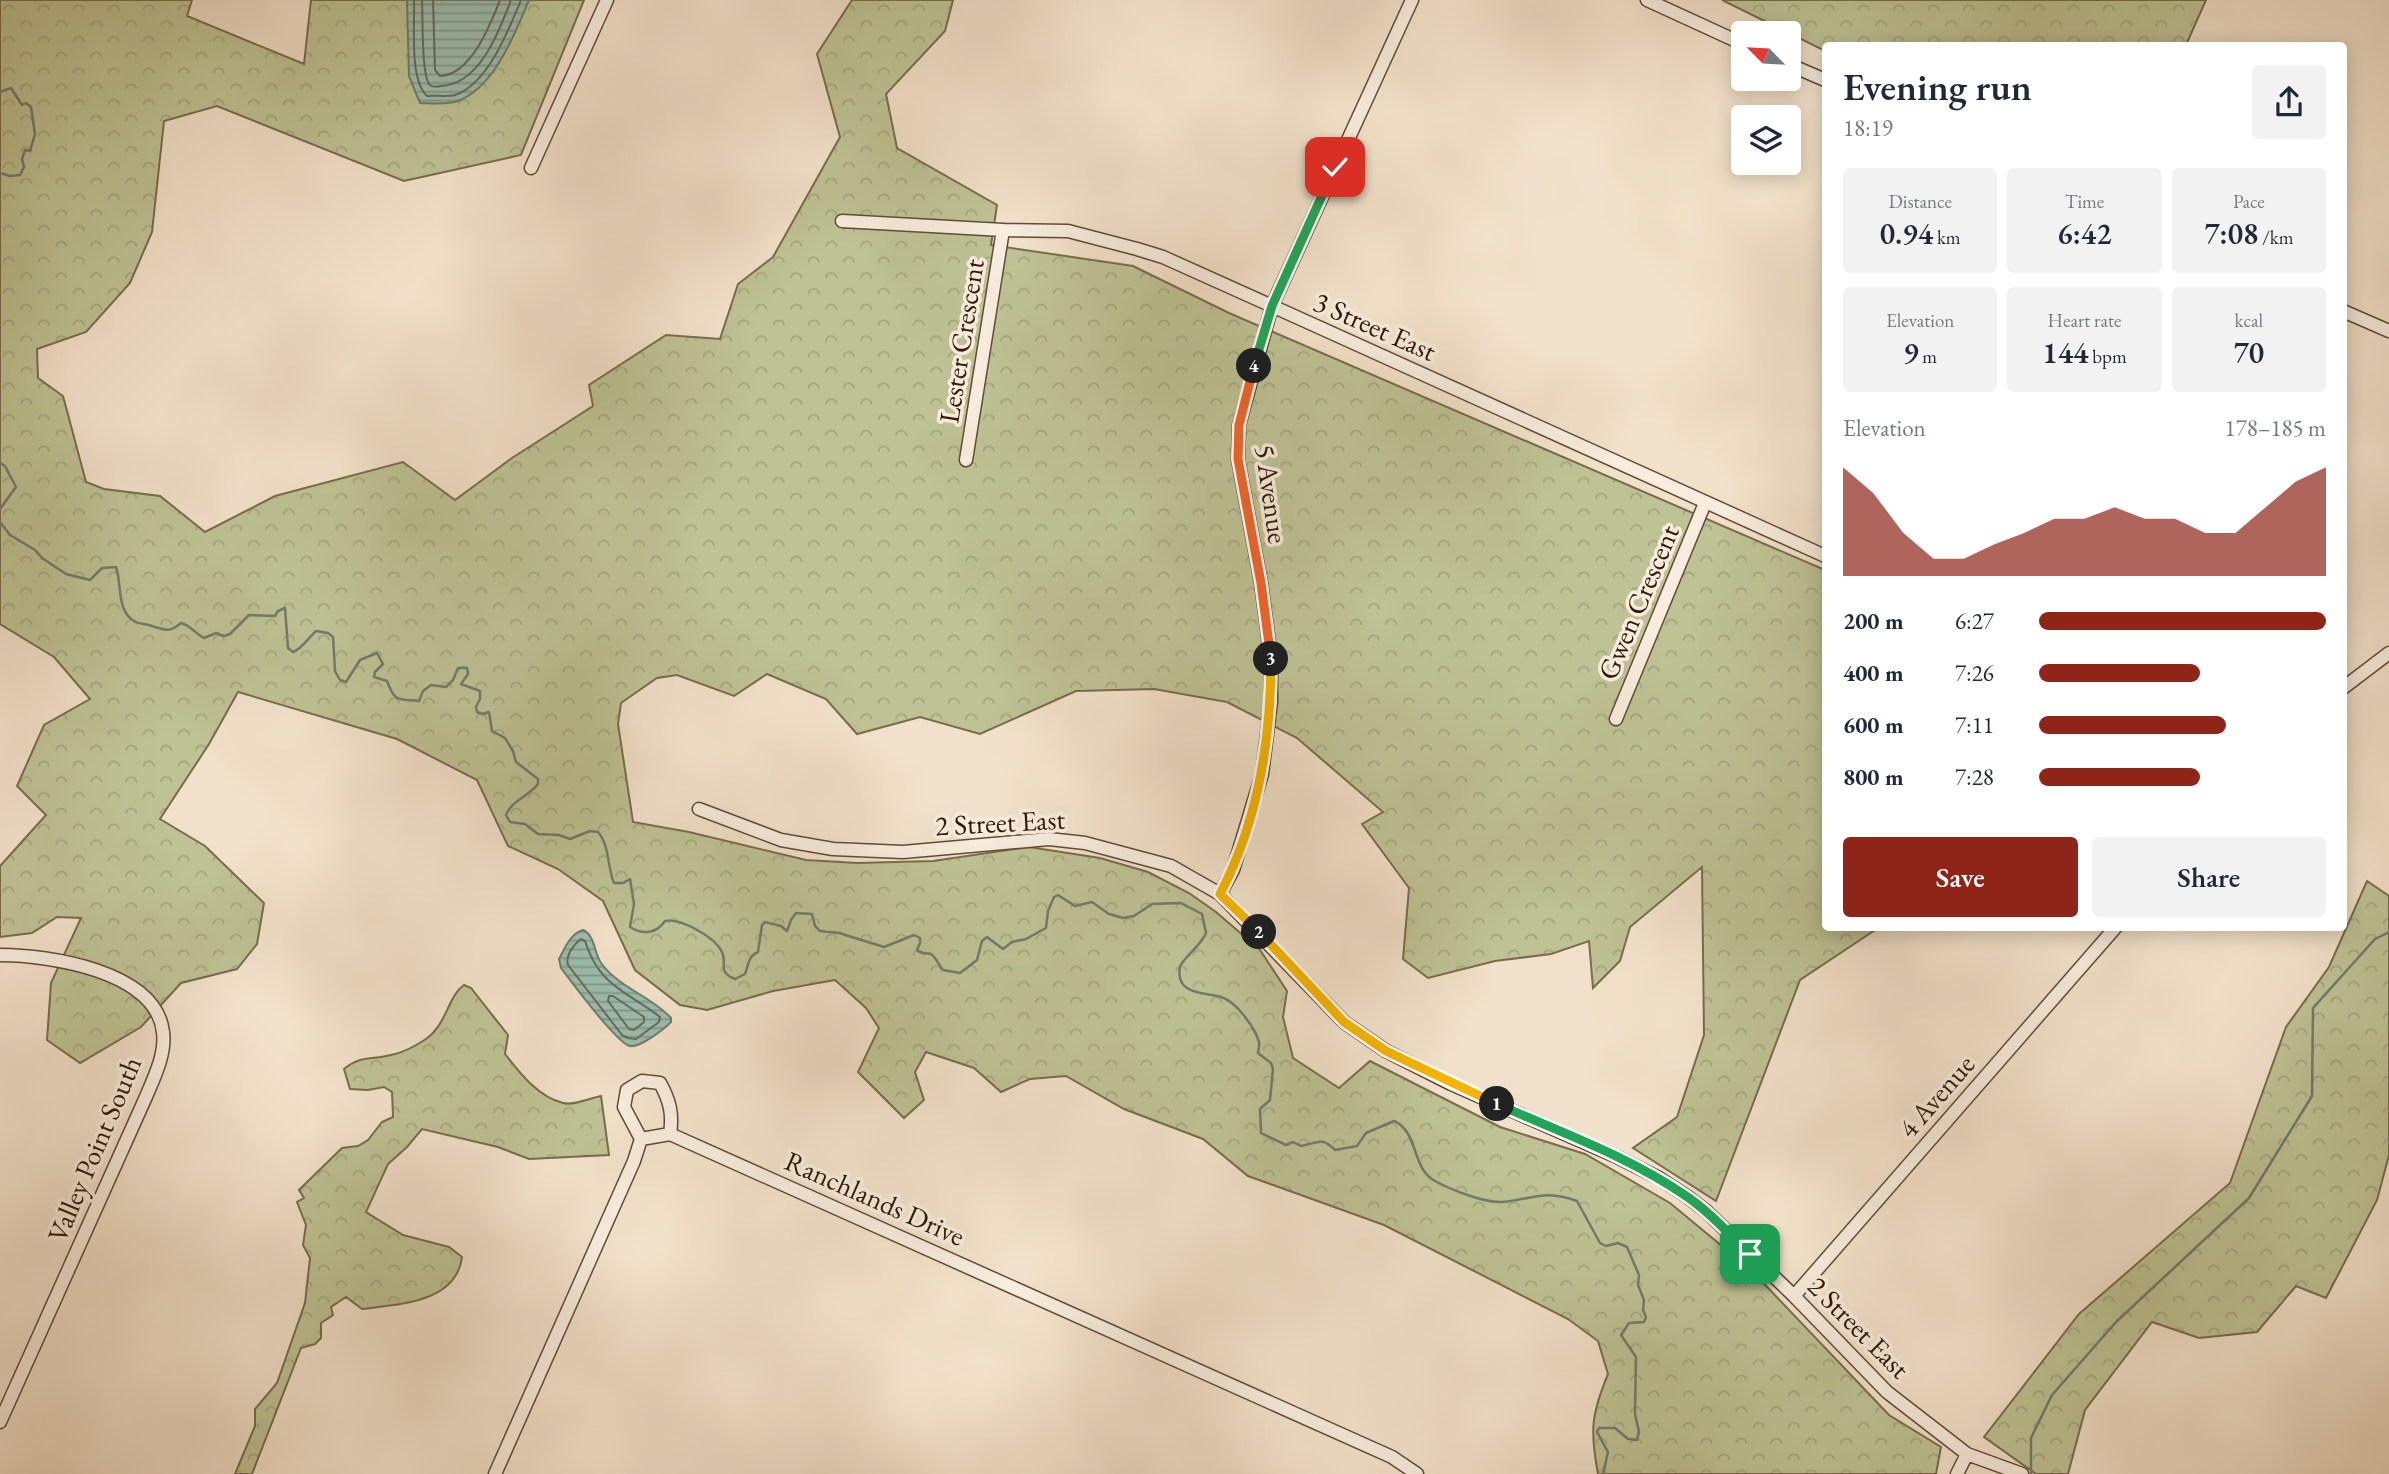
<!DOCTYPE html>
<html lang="en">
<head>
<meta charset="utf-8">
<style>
  body { margin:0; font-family:"EB Garamond",serif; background:#f2f2f3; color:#1f2937; height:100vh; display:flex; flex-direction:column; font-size:26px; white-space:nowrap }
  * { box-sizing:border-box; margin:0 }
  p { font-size:23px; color:#747a83 }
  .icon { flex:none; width:38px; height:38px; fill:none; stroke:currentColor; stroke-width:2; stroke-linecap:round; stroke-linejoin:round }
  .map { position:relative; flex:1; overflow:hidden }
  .side { position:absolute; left:1822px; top:42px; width:525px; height:889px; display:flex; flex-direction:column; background:#fff; border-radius:7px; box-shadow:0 4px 18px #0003 }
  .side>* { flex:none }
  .needle { width:46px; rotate:294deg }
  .fabs { position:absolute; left:1731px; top:21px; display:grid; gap:14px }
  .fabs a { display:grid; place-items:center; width:70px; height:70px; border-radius:7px; background:#fff; box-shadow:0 4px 18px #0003; font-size:35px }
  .pin { position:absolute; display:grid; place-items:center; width:60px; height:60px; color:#fff; margin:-30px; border-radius:14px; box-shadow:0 4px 10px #0006 }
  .km { position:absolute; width:35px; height:35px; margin:-18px; border-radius:50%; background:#222; color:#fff; font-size:19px; line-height:35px; text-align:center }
  .round { display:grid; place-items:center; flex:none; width:74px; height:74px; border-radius:7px; background:#f2f2f3 }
  .overview { display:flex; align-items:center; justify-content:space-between; height:119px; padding:0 21px }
  h1 { font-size:38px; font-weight:600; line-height:52px }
  .figures { display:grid; grid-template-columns:repeat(3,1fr); gap:10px; height:119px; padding:7px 21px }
  .figures div { display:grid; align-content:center; border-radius:7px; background:#f2f2f3; text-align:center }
  .figures b { font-size:30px; font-weight:600 }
  .figures small { font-size:19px; font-weight:400 }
  .figures p { font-size:19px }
  .chart { height:196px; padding:14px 21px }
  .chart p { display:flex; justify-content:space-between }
  .chart svg { width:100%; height:126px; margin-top:7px; fill:#8f2418; opacity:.7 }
  .primary-button { display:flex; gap:14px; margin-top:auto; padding:14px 21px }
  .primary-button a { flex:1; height:80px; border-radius:7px; background:#8f2418; color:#fff; font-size:28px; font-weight:600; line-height:80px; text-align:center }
  .primary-button a+a { background:#f2f2f3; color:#1f2937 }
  ul { padding:0 21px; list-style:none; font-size:23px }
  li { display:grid; grid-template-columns:112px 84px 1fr; align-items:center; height:52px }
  li i { height:18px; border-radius:9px; background:#8f2418 }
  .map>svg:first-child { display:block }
  .forest { fill:url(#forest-crowns); stroke:#786c4c; stroke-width:2 }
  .water { fill:url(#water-rules); stroke:#717b6b; stroke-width:2 }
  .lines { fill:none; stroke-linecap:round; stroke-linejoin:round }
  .shore { stroke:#666a5a; stroke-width:2 }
  .stream { stroke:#717b6b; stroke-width:2.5 }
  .street-casing { stroke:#614a36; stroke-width:15 }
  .street { stroke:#f7ecdd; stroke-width:12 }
  .split-1-casing { stroke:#fff; stroke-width:14 }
  .split-2-casing { stroke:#fff; stroke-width:14 }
  .split-3-casing { stroke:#fff; stroke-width:14 }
  .split-4-casing { stroke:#fff; stroke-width:14 }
  .split-5-casing { stroke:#fff; stroke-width:14 }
  .split-1 { stroke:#22a559; stroke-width:9 }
  .split-2 { stroke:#f5b400; stroke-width:9 }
  .split-3 { stroke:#f5b400; stroke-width:9 }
  .split-4 { stroke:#f0652b; stroke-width:9 }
  .split-5 { stroke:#22a559; stroke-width:9 }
  .labels { text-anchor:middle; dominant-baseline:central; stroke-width:7; stroke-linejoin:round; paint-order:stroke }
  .street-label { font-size:28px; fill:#311704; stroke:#f7ecdd }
</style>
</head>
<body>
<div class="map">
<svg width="2389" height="1474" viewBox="0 0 2389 1474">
  <defs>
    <pattern id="forest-crowns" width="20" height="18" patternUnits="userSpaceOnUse" patternTransform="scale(1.75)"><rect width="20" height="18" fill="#bec294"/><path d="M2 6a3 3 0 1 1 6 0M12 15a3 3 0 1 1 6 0" fill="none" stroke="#a4a67e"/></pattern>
    <pattern id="water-rules" width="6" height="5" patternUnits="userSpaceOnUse" patternTransform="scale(1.75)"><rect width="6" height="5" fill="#9cbeb0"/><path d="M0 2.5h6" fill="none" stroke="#80998d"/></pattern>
  </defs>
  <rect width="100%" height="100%" fill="#f2e1ca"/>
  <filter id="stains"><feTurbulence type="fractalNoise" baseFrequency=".00286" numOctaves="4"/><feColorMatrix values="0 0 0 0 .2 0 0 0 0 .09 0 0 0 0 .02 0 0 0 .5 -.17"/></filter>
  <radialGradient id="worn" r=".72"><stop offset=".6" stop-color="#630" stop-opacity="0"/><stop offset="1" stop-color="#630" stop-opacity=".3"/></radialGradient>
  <path class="forest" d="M0,0h192l-5,16 117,48 7,-64h273l-63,155 -117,26 -187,-75 -53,15 -12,111 -22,51 -44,49 -49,17 1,29 25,18 23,86 18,7 56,7 45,36 70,-36 128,-34 52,38 57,-42 81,-52 -4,-21 77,-50 54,4 18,-55 35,-27 67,-120 -23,-83 35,-54h101l-8,31 -59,63 11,54 100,57 -6,40 142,21 96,47 596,257v358h53l-78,52 -84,221 -83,-53 44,-31 27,-82 -2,-168 -72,60 -10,34 -27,27 -4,-47 -38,13 -56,7 -67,17 -25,-19 6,-71 -47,-64 21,-12 -86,-74 -70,-36 -73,-13 -78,2 -96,43 -60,-17 -63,17 -31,-35 -59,-25 -33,22 -57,-21 -20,3 -36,25 -3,21 15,98 56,10 117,28 51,3 76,-2 96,-14 71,11 48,14 41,21 27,19 44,38 27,41 -4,26 10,41 46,30 31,-27 130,66 85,27 85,49 81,67 138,145 52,32 -5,27h-338c-8,-43 -7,-59 10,-100l-10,-33 -30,-22 -184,-94 -136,-49 -45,-37 -79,-30 -58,-33 -36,3 -29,13 -27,-24 -48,-16 -11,20 9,28 -20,18 -46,-46 21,-44 -13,-20 -31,-28 -62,11 -66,19 -27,-5 -45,-35 -32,-69 -45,-32 -50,-23 -31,-66 -80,-41 -159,-47 -29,52 -49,75 45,27 59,57 -7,41 -20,25 -56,14 -40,44 -61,36 -33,-23 4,-57 30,-65 -24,-1 -25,16 -32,4v-71l46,-51 -29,-29 27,-61 46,-26 -36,-42 -54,-33z
    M1722,0h484l-20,45 -361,1v5z
    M2367,881l22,15v259l-12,45 -51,98 -30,-12 -39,46 -58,6 -47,-16 -67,88 -17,64h-32l-52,-37 95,-123 151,-131 56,-156 43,-60z
    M464,985l7,3 37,47 -3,19c15,19 33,43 58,49 10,3 27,-5 38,-7l8,59 -80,4 -31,-12 -76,-18 -15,18 -19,17 -22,48 37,23 46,12 13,10c-6,46 -63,47 -100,52l-16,-12 -15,10 2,8 -12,8v15l-6,6 -14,4 -49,126h-17l20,-48v-17l22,-26 28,-80 5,-45 -7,-13 3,-20 -9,-23 7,-4 -5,-8 43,-42 16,-2 10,-6 14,-18 11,-5 -1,-25 -8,-5 -16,3 -18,-1 -6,-20c17,-14 28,-9 47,-14 11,-2 26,-10 35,-16 21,-15 22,-43 38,-54z"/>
  <path class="water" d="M407,0h122c-14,33 -34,87 -71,101 -10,4 -27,2 -38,2l-11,-27z
    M583,930c12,5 11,23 18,33 18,25 50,33 70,55v4c-7,7 -31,26 -41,24 -13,-2 -59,-65 -69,-78l-2,-9c6,-11 11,-25 24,-29z"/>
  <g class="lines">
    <path class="shore" d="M414,0c1,25 -5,79 13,96 8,-1 20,1 28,-1 33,-11 54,-66 66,-95
      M422,0c1,15 -1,77 8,85 2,2 8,2 10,1 40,-1 59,-55 71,-86
      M433,0l2,70 5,6c31,-1 50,-51 60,-76
      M581,939l4,2c14,45 41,50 75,76l-1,5 -23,17 -8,-1 -6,-3 -54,-70c-3,-9 6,-21 13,-26z
      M609,996h4l31,21v5l-10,8 -5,-1 -21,-28z"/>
    <path class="stream" d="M0,92l11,-4 11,17 4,-2 5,4 4,27 -5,17 -5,-1 -3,9 2,8 -4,8 -10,1 -10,-3
      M0,463l5,3 11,21 -16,22
      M0,522l10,13 25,15 7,8 24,16 24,6 12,-12 14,-1c6,17 0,46 20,55 4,2 11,2 16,4 14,4 17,7 29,-3 9,2 15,11 23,15l12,-5 8,3 6,-2 19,-19 26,1 3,-5 7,-3 3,40 5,4c9,-3 15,-14 23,-21l12,2 5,4 2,34 5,9 6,2 14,-22 17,-7 6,11 -8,8 -1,5 13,4c8,22 11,18 32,20l4,-10 8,-6 15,2 7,-7 5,-12h9l1,6 -7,10 19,7v8l-4,8 1,5 6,2 6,-2 3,19 13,7 8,13 3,11 22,17v5c-10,13 -26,16 -32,31l4,7 15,2 13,10 21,1 11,4 20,-8 8,1c12,14 9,35 16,51h9l7,-4 4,25 -4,23c13,8 26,7 35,-6 16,-3 50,16 57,31 6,12 -6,19 13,27l10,-5c4,-9 2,-17 13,-22l4,-27 3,-3 16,4 6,5 4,-11 5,-7 16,1 3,12 5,5 19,2 45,14 30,-12 6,3v5l-3,7c5,5 7,2 14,4 5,3 8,12 12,16l17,3 17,-13 5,-19 5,-4 16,12 9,-7 14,-3 20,-11 2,-17 6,-14 4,-2 17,11 17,-4 17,12 14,4 11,-2 18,-12 29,-1 21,11 4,19c-5,13 -25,27 -26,34 -5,28 23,25 41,30 15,4 34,31 38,45 1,4 -1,8 -1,11l13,10 2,6 -3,31 -10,9 1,24 25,12 7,-3 8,4c17,-3 20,-10 34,4l22,-4 9,-13 28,-12c25,11 17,47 41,60 16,9 50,22 67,21 32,-3 42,-13 75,-1l23,42 6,3 12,-3 9,4 12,28 -1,10 6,15 -1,10 3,7 -2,5 -15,1 -8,12 15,22 -1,57 4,18 -2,8 -9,-1 -13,-11h-16l-2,4 11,20 -5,22
      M2031,1474v-36l21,-43 64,-73 133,-124 63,-102 1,-88 62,-69 14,-7"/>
    <defs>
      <path id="street" d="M1647,0l96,44
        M1788,64l37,16
        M531,168l76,-168
        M842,221l161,9 65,1 69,18 26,8 109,49 553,250
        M2343,311l46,20
        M966,460l37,-230
        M2343,688l46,-35
        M1616,719l89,-216
        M699,809l82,31 52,9 70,3 146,-13 36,4 86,23 49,28 124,128 42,29 65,33 166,73 42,21 29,19 18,14 88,85 93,96 80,62 55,20
        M1220,894l13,-24 29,-96 9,-72v-44l-10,-75 -23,-124 1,-34 33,-119 140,-306
        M0,955c49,0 156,16 163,77 3,22 -9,46 -18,67l-145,323
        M641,1139l29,-5 722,323 25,17
        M641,1139l-17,-32 3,-17 15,-9 18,2c10,18 13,31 10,51
        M1794,1296l321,-368
        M495,1474l139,-313 7,-22
        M1957,1474l10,-20"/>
    </defs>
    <use href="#street" class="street-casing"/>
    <use href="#street" class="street"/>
  </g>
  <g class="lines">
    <defs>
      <path id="split-1" d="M1497,1104c63,28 131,52 189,92 24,16 43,38 64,58"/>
      <path id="split-2" d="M1259,932l85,90 42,29 111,53"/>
      <path id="split-3" d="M1259,932l-39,-38c38,-72 51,-154 51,-235"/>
      <path id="split-4" d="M1254,366l-15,59 -1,34 23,124 10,76"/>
      <path id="split-5" d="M1254,366l18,-60 63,-139"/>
    </defs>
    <use href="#split-1" class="split-1-casing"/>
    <use href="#split-2" class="split-2-casing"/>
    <use href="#split-3" class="split-3-casing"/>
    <use href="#split-4" class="split-4-casing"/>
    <use href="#split-5" class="split-5-casing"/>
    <use href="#split-1" class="split-1"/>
    <use href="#split-2" class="split-2"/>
    <use href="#split-3" class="split-3"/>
    <use href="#split-4" class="split-4"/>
    <use href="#split-5" class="split-5"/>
  </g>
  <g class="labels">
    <g class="street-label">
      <text transform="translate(1375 326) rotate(24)">3 Street East</text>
      <text transform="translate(961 341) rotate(-81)">Lester Crescent</text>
      <text transform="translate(1272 494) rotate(82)">5 Avenue</text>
      <text transform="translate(1638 602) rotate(-67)">Gwen Crescent</text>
      <text transform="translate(1000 822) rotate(-3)">2 Street East</text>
      <text transform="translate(1936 1096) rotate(-49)">4 Avenue</text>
      <text transform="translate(94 1149) rotate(-67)">Valley Point South</text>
      <text transform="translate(875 1198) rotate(24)">Ranchlands Drive</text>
      <text transform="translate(1859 1327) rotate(45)">2 Street East</text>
    </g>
  </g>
  <rect width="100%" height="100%" filter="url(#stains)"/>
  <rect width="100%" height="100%" fill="url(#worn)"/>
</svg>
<div class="fabs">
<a><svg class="needle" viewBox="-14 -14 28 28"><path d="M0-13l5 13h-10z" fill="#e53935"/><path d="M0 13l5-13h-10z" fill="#747a83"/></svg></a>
<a><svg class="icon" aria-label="layers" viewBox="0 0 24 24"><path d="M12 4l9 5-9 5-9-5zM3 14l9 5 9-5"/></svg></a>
</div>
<div class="pin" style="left:1750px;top:1254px;background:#1e9e55"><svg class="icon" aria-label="arrive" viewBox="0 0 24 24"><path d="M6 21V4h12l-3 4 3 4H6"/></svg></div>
<div class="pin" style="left:1335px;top:167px;background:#d93025"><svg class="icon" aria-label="check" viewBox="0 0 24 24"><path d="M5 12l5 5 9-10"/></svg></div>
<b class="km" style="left:1497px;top:1104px">1</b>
<b class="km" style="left:1259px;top:932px">2</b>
<b class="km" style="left:1271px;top:659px">3</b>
<b class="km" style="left:1254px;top:366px">4</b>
<section class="side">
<div class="overview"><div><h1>Evening run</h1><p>18:19</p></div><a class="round"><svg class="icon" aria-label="share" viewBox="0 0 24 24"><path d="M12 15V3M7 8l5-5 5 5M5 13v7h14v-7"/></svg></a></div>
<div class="figures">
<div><p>Distance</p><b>0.94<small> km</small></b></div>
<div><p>Time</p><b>6:42</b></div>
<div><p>Pace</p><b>7:08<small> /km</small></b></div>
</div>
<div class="figures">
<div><p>Elevation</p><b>9<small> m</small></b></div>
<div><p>Heart rate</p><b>144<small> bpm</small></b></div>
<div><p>kcal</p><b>70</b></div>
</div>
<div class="chart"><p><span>Elevation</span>178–185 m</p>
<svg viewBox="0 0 160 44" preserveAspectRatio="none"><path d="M0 44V6L10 15L20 29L30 38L40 38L50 33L60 29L70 24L80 24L90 20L100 24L110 24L120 29L130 29L140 20L150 11L160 6V44z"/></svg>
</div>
<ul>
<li><b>200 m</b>6:27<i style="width:100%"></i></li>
<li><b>400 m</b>7:26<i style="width:56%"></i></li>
<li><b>600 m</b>7:11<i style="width:65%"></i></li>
<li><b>800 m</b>7:28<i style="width:56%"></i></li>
</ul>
<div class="primary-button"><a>Save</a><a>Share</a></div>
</section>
</div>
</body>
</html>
